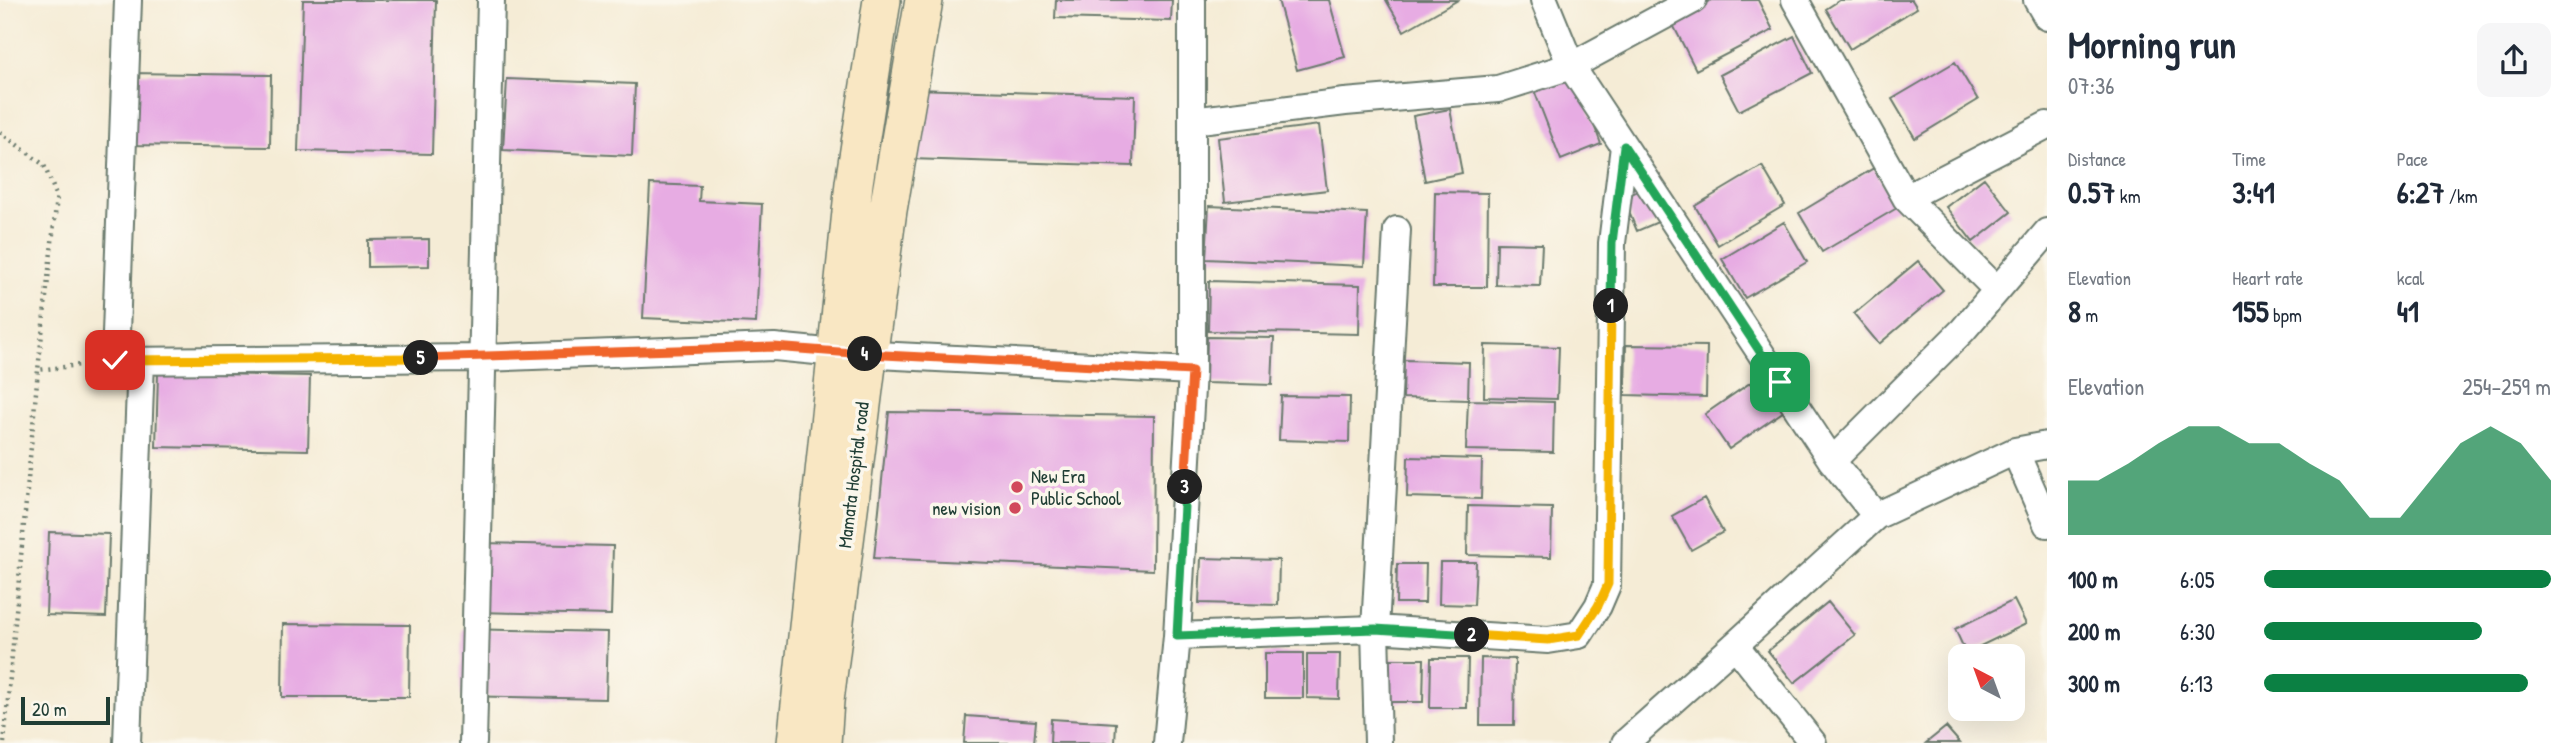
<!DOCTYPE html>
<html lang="en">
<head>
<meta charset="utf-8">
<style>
  body { margin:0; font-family:"Patrick Hand",sans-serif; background:#f6f6f7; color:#1f2937; height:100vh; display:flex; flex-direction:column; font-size:26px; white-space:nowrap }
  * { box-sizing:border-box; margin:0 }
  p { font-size:23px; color:#747a83 }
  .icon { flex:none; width:38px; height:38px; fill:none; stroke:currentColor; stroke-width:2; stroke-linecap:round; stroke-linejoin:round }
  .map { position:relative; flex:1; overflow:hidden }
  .side { display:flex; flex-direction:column; background:#fff; width:525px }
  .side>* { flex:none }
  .needle { width:46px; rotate:319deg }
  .controls { position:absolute; left:1948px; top:644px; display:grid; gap:14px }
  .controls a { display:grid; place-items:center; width:77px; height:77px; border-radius:14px; background:#fff; box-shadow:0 7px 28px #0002; font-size:35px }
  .scale { position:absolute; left:21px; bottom:18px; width:89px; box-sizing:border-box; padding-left:7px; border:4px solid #1f3d34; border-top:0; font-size:19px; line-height:24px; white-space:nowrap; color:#1f3d34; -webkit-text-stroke:5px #fbf7ec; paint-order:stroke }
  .pin { position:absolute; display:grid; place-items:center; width:60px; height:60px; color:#fff; margin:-30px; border-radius:14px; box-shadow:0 4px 10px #0006 }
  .km { position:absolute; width:35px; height:35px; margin:-18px; border-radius:50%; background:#222; color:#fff; font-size:19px; line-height:35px; text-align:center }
  .round { display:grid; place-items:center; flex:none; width:74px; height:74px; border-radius:14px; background:#f6f6f7 }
  .overview { display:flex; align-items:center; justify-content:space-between; height:119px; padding:0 21px }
  h1 { font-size:38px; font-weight:800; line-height:52px }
  .metrics { display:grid; grid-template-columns:repeat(3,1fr); gap:10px; height:119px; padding:7px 21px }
  .metrics div { display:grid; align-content:center }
  .metrics b { font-size:30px; font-weight:800 }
  .metrics small { font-size:19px; font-weight:400 }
  .metrics p { font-size:19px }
  .chart { height:196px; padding:14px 21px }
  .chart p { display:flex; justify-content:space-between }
  .chart svg { width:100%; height:126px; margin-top:7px; fill:#0b8043; opacity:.7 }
  ul { padding:0 21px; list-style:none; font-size:23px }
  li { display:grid; grid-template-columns:112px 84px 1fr; align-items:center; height:52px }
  li i { height:18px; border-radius:9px; background:#0b8043 }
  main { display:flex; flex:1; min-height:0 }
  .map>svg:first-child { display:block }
  .building { fill:#e7ace3 }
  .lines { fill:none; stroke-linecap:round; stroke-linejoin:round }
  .street-casing { stroke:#6a7a6d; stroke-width:30 }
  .secondary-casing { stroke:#6a7a6d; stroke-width:40 }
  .path { stroke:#6a7a6d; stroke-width:4.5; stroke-dasharray:2 5; stroke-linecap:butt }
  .street { stroke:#fff; stroke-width:26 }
  .secondary { stroke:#f9e7c3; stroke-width:37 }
  .split-1-casing { stroke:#fff; stroke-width:14 }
  .split-2-casing { stroke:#fff; stroke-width:14 }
  .split-3-casing { stroke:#fff; stroke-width:14 }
  .split-4-casing { stroke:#fff; stroke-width:14 }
  .split-5-casing { stroke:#fff; stroke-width:14 }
  .split-6-casing { stroke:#fff; stroke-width:14 }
  .split-1 { stroke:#22a559; stroke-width:9 }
  .split-2 { stroke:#f5b400; stroke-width:9 }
  .split-3 { stroke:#22a559; stroke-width:9 }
  .split-4 { stroke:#f0652b; stroke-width:9 }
  .split-5 { stroke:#f0652b; stroke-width:9 }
  .split-6 { stroke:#f5b400; stroke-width:9 }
  .poi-dot { fill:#d1495b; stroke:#fbf7ec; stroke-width:2.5 }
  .labels { text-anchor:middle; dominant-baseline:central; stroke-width:7; stroke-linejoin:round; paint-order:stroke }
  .street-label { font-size:19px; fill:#1f3d34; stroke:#fbf7ec }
  .poi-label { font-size:19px; fill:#1f3d34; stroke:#fbf7ec; text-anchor:start }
</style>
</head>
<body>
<main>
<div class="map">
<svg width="2047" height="743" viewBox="0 0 2047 743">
  <rect width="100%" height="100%" fill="#fbf7ec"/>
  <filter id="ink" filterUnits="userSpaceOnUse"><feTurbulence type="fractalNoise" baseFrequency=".0143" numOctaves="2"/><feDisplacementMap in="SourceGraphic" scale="14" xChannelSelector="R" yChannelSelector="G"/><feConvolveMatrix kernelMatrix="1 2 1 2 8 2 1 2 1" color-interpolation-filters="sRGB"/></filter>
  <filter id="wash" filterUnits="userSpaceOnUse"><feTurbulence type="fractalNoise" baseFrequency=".00686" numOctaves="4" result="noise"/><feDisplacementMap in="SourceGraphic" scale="28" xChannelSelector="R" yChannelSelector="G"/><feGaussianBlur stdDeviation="1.57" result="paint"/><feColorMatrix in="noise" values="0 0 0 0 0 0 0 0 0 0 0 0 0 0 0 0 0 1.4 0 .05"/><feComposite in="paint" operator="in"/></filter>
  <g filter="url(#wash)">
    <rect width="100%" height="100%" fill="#f5ecd6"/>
    <g id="blocks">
      <path class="building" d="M303,0h133l-4,154 -134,-3z
        M1056,0h116l-1,21 -116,-3z
        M1278,0h51l16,57 -48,13z
        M1386,0h72l-54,31z
        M1711,0h47l15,30 -77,40 -25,-49z
        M1840,0h72l5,8 -67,41 -24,-40z
        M1794,36l18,37 -73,38 -19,-36z
        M1955,62l23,38 -63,38 -23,-39z
        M1573,69l28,75 -40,16 -29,-75z
        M130,73l141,2 -1,72 -141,-2z
        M507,79l128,5 -3,72 -129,-6z
        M914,89l221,7 -2,70 -222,-7z
        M1450,109l12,64 -37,8 -12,-65z
        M1319,125l8,65 -102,12 -7,-64z
        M1762,166l23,39 -67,40 -23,-39z
        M1874,168l23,40 -75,44 -23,-39z
        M1984,178l27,34 -38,30 -27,-35z
        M650,184l50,2 -1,15 63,3 -6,119 -113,-5z
        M1644,188l14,34 -21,9 -14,-33z
        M1435,192l53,1 -1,94h-54z
        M1209,206l158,7 -3,53 -158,-7z
        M1784,222l23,40 -62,36 -23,-39z
        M429,239v27l-61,1v-27z
        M1497,243l45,1 -2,42 -44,-1z
        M1918,261l25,29 -64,54 -25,-30z
        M1209,281l151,4 -1,49 -151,-3z
        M1207,337l67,1 -2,47 -66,-2z
        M1485,345l74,2 -2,52 -73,-2z
        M1626,345l81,1 -1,51 -81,-2z
        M1404,360l65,2 -1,38 -65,-2z
        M158,373l152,3 -2,74 -152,-3z
        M1763,374l24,35 -58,40 -24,-35z
        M1281,396l69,1 -1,45 -70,-2z
        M1468,400l86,2 -1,50 -87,-2z
        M889,412l265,4 -1,154 -279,-12z
        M1408,457l74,2 -1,40 -74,-2z
        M1704,498l19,34 -32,18 -19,-34z
        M1468,506l84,2 -1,49 -84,-2z
        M49,532l60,2 -3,83 -60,-2z
        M480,543l133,3 -2,69 -133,-3z
        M1201,558l78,2 -1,45 -79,-2z
        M1440,562h36l-2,43 -35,-1z
        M1397,564h29l-1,39h-29z
        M2014,600l12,24 -60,29 -11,-24z
        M1828,602l27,33 -61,48 -26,-32z
        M283,624l127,1 -1,72h-127z
        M463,629l145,3 -2,67 -145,-3z
        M1265,653h38v45h-38z
        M1307,654h33l-1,45 -32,-1z
        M1431,658h37l-1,50h-37z
        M1481,658l34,1 -1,66h-34z
        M1386,659h38l-1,43h-37z
        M966,716l70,5 -2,22h-70z
        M1051,719l65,4 -1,20h-65z
        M1946,727l14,16h-34z"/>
    </g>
  </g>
  <g filter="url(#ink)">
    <use href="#blocks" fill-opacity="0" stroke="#6a7a6d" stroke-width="2"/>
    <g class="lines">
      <defs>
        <path id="street" d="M128,0l-13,361 367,-3 292,-11 63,6 355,18
          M1544,0l27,66 261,395 44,55 -141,129 -110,98
          M1795,0l111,198 91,92
          M2037,0l10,17
          M1192,121l153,-19 153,-13 73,-23 122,-66
          M1906,198l141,-73
          M2015,451l32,73
          M1832,461l131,-131 84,-98
          M1876,516l139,-65 32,-6
          M1177,636l198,-7 173,11 31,-5 19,-29 9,-21 5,-342 12,-97
          M1735,645l78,98
          M127,743l14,-383
          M473,743l18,-743
          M1167,743l10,-107 15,-265v-371
          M1378,743l-3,-114 22,-399"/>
        <path id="secondary" d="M796,743l58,-560 28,-183
          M822,743l3,-42 41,-328 22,-163 36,-210"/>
      </defs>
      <use href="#street" class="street-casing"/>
      <use href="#secondary" class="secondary-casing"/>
      <path class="path" d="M0,132l44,33 13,32 -19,173
        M4,743l34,-373 51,-6"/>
      <use href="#street" class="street"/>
      <use href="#secondary" class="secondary"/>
    </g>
  </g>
  <g class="lines" filter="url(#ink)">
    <defs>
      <path id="split-1" d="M1611,306l1,-63 12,-97 156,236"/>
      <path id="split-2" d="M1472,635l76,5 31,-5 19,-29 10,-22 3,-278"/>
      <path id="split-3" d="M1185,487l-8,149 198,-7 97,6"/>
      <path id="split-4" d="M865,354l327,17 -7,116"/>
      <path id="split-5" d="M421,358l353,-11 91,7"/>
      <path id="split-6" d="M115,360l306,-2"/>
    </defs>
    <use href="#split-1" class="split-1-casing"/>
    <use href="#split-2" class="split-2-casing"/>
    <use href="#split-3" class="split-3-casing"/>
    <use href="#split-4" class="split-4-casing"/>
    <use href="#split-5" class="split-5-casing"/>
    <use href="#split-6" class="split-6-casing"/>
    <use href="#split-1" class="split-1"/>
    <use href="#split-2" class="split-2"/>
    <use href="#split-3" class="split-3"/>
    <use href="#split-4" class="split-4"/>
    <use href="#split-5" class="split-5"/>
    <use href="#split-6" class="split-6"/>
  </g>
  <g class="poi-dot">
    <circle cx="1017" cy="487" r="7"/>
    <circle cx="1015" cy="508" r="7"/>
  </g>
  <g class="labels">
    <g class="street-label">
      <text transform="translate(853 475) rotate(-83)">Mamata Hospital road</text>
    </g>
    <g class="poi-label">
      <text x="1031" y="476">New Era<tspan x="1031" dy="22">Public School</tspan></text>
      <text x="1001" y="508" text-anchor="end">new vision</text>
    </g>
  </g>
</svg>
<div class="controls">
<a><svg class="needle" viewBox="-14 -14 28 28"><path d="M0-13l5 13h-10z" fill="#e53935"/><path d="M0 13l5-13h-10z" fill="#747a83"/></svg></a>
</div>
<div class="scale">20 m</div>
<div class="pin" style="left:1780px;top:382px;background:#1e9e55"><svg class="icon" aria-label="arrive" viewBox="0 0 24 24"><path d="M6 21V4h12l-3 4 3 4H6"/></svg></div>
<div class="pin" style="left:115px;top:360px;background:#d93025"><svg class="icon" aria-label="check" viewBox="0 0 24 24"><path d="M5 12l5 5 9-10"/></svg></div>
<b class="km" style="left:1611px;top:306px">1</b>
<b class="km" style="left:1472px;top:635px">2</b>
<b class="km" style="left:1185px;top:487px">3</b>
<b class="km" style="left:865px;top:354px">4</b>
<b class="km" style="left:421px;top:358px">5</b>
</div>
<section class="side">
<div class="overview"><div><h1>Morning run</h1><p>07:36</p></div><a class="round"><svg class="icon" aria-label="share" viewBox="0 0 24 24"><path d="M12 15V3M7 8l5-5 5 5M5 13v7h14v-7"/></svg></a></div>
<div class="metrics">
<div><p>Distance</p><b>0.57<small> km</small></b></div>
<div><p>Time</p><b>3:41</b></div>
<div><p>Pace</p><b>6:27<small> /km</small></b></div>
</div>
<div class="metrics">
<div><p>Elevation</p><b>8<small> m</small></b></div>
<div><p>Heart rate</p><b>155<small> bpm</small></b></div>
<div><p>kcal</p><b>41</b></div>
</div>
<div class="chart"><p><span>Elevation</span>254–259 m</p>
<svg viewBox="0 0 160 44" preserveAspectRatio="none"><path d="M0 44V25L10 25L20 19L30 12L40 6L50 6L60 12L70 12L80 19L90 25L100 38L110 38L120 25L130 12L140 6L150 12L160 25V44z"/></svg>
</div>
<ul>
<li><b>100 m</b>6:05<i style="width:100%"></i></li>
<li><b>200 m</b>6:30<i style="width:76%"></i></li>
<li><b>300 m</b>6:13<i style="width:92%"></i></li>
</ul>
</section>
</main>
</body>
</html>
